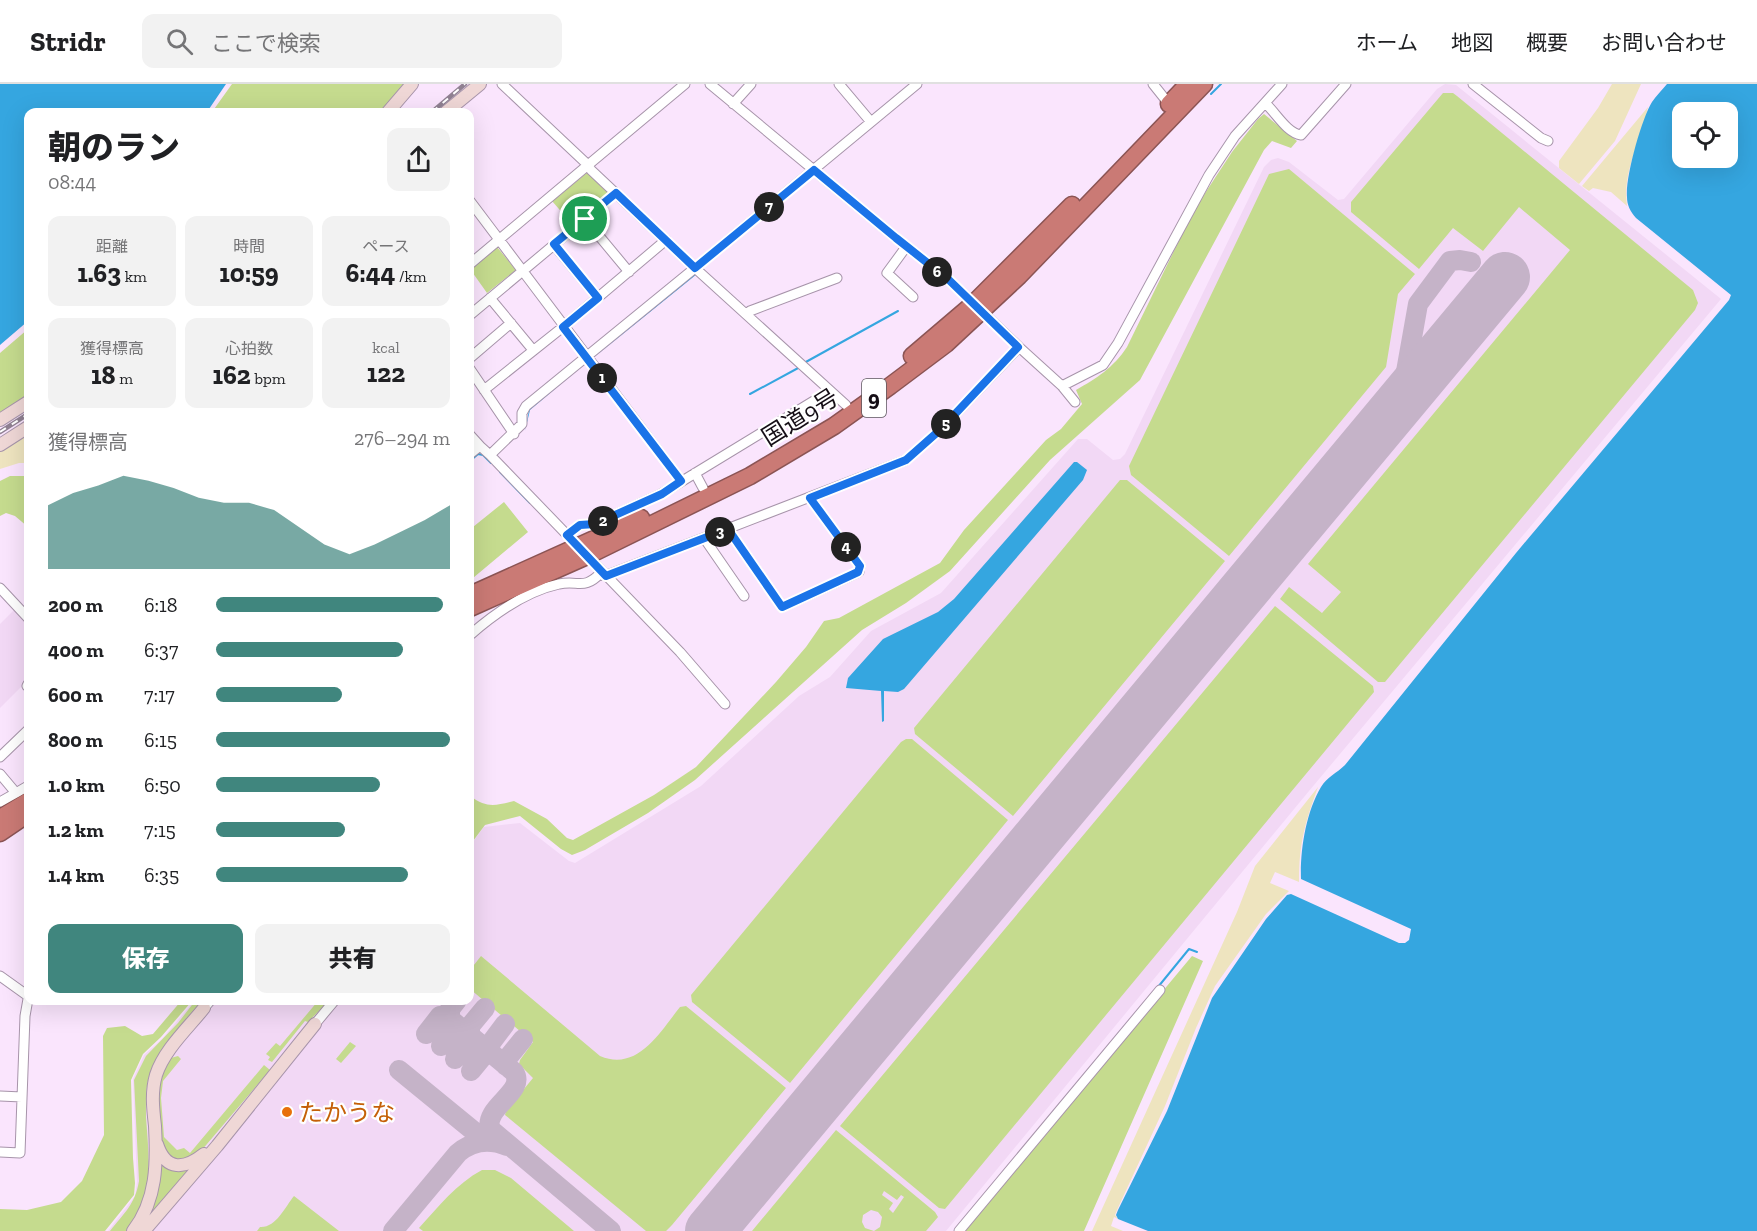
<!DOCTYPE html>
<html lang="ja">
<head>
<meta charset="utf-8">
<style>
  body { margin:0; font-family:"Zilla Slab","Noto Sans JP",serif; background:#f2f2f2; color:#202124; height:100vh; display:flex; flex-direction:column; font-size:22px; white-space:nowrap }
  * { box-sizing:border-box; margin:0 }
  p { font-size:20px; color:#757577 }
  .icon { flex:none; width:33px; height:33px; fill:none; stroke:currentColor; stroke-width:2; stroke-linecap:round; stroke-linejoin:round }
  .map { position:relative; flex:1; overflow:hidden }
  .side { position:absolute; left:24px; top:24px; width:450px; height:897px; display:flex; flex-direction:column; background:#fff; border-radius:12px; box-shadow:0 6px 24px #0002 }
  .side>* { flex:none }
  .buttons { position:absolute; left:1672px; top:18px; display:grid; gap:12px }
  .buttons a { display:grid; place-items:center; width:66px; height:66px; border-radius:12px; background:#fff; box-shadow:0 6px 24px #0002; font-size:30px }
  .pin { position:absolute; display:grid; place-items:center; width:51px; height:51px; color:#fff; margin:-26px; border:3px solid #fff; border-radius:50%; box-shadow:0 2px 6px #0007 }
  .km { position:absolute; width:30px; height:30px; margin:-15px; border-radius:50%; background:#222; color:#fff; font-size:16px; line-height:30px; text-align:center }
  .round { display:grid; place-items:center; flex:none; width:63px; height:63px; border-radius:12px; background:#f2f2f2 }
  .head { display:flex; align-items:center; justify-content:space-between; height:102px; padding:0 24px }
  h1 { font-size:33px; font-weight:800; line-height:45px }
  .metrics { display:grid; grid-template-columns:repeat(3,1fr); gap:9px; height:102px; padding:6px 24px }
  .metrics div { display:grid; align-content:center; border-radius:12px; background:#f2f2f2; text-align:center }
  .metrics b { font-size:26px; font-weight:800 }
  .metrics small { font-size:16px; font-weight:400 }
  .metrics p { font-size:16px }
  .chart { height:168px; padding:12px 24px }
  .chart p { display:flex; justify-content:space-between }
  .chart svg { width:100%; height:108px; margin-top:6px; fill:#40867e; opacity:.7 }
  .cta { display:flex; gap:12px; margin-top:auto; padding:12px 24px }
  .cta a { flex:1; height:69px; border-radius:12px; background:#40867e; color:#fff; font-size:24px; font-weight:800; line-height:69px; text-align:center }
  .cta a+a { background:#f2f2f2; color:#202124 }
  ul { padding:0 24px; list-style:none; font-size:20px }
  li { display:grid; grid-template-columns:96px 72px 1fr; align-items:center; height:45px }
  li i { height:15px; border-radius:8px; background:#40867e }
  header { display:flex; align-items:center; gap:36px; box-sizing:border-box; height:84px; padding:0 30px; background:#fff; border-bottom:2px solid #e0e0e0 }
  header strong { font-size:28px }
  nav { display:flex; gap:33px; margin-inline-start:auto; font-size:21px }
  .search { width:420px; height:54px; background:#f2f2f2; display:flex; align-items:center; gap:15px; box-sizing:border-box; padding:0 21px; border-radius:12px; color:#757577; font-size:22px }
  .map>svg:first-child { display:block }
  .built { fill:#f2d8f5 }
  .green { fill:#c5db8e; fill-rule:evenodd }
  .sand { fill:#eee4bf }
  .water { fill:#35a6e0; fill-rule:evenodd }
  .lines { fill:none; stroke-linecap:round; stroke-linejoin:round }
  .stream { stroke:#35a6e0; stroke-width:2 }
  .taxiway { stroke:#c5b3c8; stroke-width:20 }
  .runway { stroke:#c5b3c8; stroke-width:50 }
  .street-casing { stroke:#a794aa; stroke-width:11 }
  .secondary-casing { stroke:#a794aa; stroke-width:14 }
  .highway-casing { stroke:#8b5454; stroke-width:19 }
  .street { stroke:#fff; stroke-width:9 }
  .secondary { stroke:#efd7d6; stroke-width:12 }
  .highway { stroke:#ca7a75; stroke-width:16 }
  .rail-casing { stroke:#908192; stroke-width:4.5 }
  .rail { stroke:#fff; stroke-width:2; stroke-dasharray:7; stroke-linecap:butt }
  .route-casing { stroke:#fff; stroke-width:12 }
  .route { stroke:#1a73e8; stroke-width:8 }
  .food-dot { fill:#e8710a; stroke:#fff; stroke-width:2 }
  .labels { text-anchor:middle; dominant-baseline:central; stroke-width:4.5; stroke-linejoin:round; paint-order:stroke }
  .shield { fill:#fff; stroke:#5b565c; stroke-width:1.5 }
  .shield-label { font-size:22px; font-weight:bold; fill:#150e16 }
  .street-label { font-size:24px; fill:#150e16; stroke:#fff }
  .food-label { font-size:24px; fill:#c56008; stroke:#fff; text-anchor:start }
</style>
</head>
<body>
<header>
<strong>Stridr</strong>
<div class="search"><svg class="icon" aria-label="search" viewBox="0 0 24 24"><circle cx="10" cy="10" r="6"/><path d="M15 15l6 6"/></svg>ここで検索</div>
<nav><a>ホーム</a><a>地図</a><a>概要</a><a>お問い合わせ</a></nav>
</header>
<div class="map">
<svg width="1757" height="1147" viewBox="0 0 1757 1147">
  <rect width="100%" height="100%" fill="#fae5fd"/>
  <path class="built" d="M1445,0l11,1 265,214 -412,492 -363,440h-838l27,-35 2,-14 -4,-103 11,-24 18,-16 32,-38 276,-1v-154l14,-19 36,-4 49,38 6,2 126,-77 98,-90 31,-19 41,-46 70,-38 137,-154h9l26,21 7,-1 5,-5 139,-287 7,-7 7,-2 11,4 49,38 6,-1 93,-110z
    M15,525l13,15v56l-28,28v-84z"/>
  <path class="green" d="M232,0h175l-24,28h-171z
    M1443,9h10l4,3 236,194 5,13 -3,7 -310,372h-7l-98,-83 9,-12 33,26 19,-21 -33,-28 262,-314 -51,-43 -36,44 -30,-23 -34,41 -68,-57v-10z
    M1264,30l33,27 -6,7 -19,-7 -8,9 -124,230 -90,80 -100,111 -44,32 -44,27 -167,150 -47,33 -63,37 -13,5 -11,-6 -41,-33 -35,9 -15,20v-49c17,12 24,10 44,5l33,18 20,19 6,2 81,-45 42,-28 80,-85 30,-35 18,-26 15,-3 101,-55 24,-33 82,-90 15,-11 21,-25 -6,-14c21,-12 37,-22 51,-43l67,-137 38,-58 26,-33z
    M1289,85l126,105 -17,20 -12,73 -157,189 -98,-81 -2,-9 140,-292z
    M588,88l22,21 -38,31 -20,-23z
    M497,163l19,23 -29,23 -17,-24z
    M28,245v67l-28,18v-61z
    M10,392h18v51l-13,-11 -9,-3 -6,3v-35z
    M1120,396h7l98,81 -212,255 -98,-82 -1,-6z
    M504,418l24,30 -55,46 -3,-4v-51l3,4z
    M1275,522l98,80 1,6 -429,517 -6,-1 -99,-82z
    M906,655h6l96,81 -218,263 -98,-81 -1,-7 210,-253z
    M481,872l119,100c38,16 60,-24 80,-49l6,-1 100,82 -114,137 -6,6h-20l-141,-116 1,-4 27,-33 -14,-14 1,-4 13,-18 -63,-53v-19z
    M1192,872l11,5 -119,270h-121z
    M181,917h11l-31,36 -18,17 -12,26 2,78 2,25 -1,12 -29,36h-105v-22l27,1 34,-8 21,-21 22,-46 -1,-99 4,-8 18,-2 17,10 11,-2z
    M195,917h7c-18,21 -41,44 -51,70 -6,14 -5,31 -5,46 3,43 9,78 -20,114h-16c14,-18 25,-26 29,-50l-5,-101 12,-24 32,-33z
    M318,917h11l-21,21 -3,-1 -33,41 -4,-2 2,-3 -4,-3 10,-11 4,3z
    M350,958l6,4 -15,17 -5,-4z
    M178,972l3,3 -18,22 -2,17 3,39 13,13 7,-2 6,5 74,-88 6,5 -69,81 -19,10c-5,-2 -10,-2 -13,-6 -12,-13 -13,-59 -8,-75 2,-8 6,-15 10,-22z
    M836,1046l99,82 3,5 -12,14h-174zM884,1107l13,9 4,-5 3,2 -11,16 -4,-4 4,-6 -11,-8zM871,1126l7,2 4,5 -2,10 -6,4 -9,-3 -3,-6 1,-7z
    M159,1075l31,10 -48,55z
    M482,1086h13l16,8 63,53h-151l-4,-3c20,-22 37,-44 63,-58z
    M294,1112l45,35h-82l3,-4c16,1 25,-20 34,-31z"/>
  <path class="sand" d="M1612,0h29l-26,57 -36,43 -20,-16v-7l39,-53z
    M1648,23c-6,32 -26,64 -21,99l-16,-14 -18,-4 -4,3 -7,-5z
    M28,349v30h-9l-19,6v-18z
    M1318,703c-13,36 -19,56 -19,95l-24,-10 -5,11 19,8 -23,23 -51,72 -19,42 -31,78 -48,104 -2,5 3,4 -4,-2 -3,9 12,5h-31l145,-319 18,-46z"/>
  <path class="water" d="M0,0h226l-19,28h-179v209l-28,24z
    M1667,0h90v1147h-609l-30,-12 -2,-4 2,-5 49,-99 45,-113 54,-79 21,-24 4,-1 108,49h6l4,-3 2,-11 -110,-50c-1,-29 5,-67 20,-92 6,-10 16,-14 24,-22l171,-212 213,-253 2,-5 -95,-77c-6,-7 -9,-13 -9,-21 -2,-20 15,-79 25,-95 4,-6 10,-12 15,-18zM1683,28h45v46h-45z
    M696,189l1,1 -105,85z
    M587,278l-57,48 -5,21 -26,23 26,-23 4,-21z
    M1074,378h3l10,8 -4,10 -179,209 -6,3 -14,-1v30l-2,1 -1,-31 -35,-3 2,-10 35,-39 55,-27 16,-13z"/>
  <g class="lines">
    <path class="stream" d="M1211,10l10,-10
      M804,279l94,-52
      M750,310l50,-27
      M470,377l8,-7 5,1 8,8
      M500,388l30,31
      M1158,903l31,-38 8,3"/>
    <path class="taxiway" d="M1386,336l16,-26 16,-90 32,-43 10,-1 11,2
      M457,916l-7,9v10l64,53c13,20 -30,34 -24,57l121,102
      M426,950l14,-18h5l5,3
      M470,952v-10l15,-18
      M441,962l14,-17 6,-1
      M490,968v-8l15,-20
      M455,975l15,-18 5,-1
      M506,982v-6l17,-21
      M399,986l77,63 17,9
      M471,987l14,-17 7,-1
      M393,1147l65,-78c14,-12 32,-14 49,-7"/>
    <path class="runway" d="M710,1147l795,-954"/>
    <defs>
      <path id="street" d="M502,0l86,81 97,-81
        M710,0l186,154 53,42 70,67 43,39 13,16
        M839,0l32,38
        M1153,0l16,20
        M1473,0l68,54 7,3
        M733,20l18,-20
        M1266,20c10,9 21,29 35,31l45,-51
        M470,117l211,280
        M585,135l44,53
        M554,161l44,53
        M906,163l-19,26 26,24
        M470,180l118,-99 3,5 104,98 -169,138 -4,7v11l-32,31 -10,-9 -10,8
        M490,214l43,52
        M746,230l4,-3 87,-33
        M470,231l146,-122
        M470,274l41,-35
        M470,285l44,65
        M1062,302l41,-21 15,-22 91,-168 26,-39 47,-52
        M484,306l79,-63 103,-87
        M846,321l-151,-137 222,-184
        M470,351l10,11
        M490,371l190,197 45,52
        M695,389l8,15
        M728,445l54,78 77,-35 1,-6 -50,-68
        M567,451l13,-10 15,-1 66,-30 169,-103
        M704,454l40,58
        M605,492l301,-116 35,-31 78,-82
        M0,504l28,30
        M470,551c24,-21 57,-44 89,-51 21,-4 24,7 43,-12
        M27,602l1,-2
        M0,673l28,-27
        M0,690l16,19 12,-7
        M0,718l16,-9
        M0,892l28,20
        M204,924l7,-8
        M315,940l20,-24
        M0,1012l22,1
        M0,1068l20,1 5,-137 3,-17
        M959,1147l201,-241"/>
      <path id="secondary" d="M388,28l24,-28
        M446,28l34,-28
        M0,336l28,-18
        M0,361l28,-18
        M157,1060c9,28 28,25 47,10
        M133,1147c24,-31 24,-68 22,-105 -2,-17 -4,-34 1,-51 8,-25 32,-47 48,-67
        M144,1147l73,-85 98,-122"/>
      <path id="highway" d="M1169,20l19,-20
        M912,272l61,-52 99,-99
        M470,511l171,-77
        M470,524l117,-52 163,-80 84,-50 56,-40 56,-42 73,-68 185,-192
        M0,734l28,-17
        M0,749l28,-19"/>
    </defs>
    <use href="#street" class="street-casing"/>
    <use href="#secondary" class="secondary-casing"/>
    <use href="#highway" class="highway-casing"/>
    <use href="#street" class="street"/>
    <use href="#secondary" class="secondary"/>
    <use href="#highway" class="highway"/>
    <defs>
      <path id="rail" d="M432,28l33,-28
        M0,348l28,-18"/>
    </defs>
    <use href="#rail" class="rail-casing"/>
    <use href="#rail" class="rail"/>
  </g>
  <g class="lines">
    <defs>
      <path id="route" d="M814,86l82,68 53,42 69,67 -77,82 -35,31 -96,38 50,68 -2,6 -76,35 -54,-78 -122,47 -39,-41 13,-10 15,-1 67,-30 19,-13 -118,-154 35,-29 -44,-54 62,-51 79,75z"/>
    </defs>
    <use href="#route" class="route-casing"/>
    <use href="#route" class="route"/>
  </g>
  <circle class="food-dot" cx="287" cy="1028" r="6"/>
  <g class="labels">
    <rect class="shield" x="862" y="295" width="24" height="38" rx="4.5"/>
    <g class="shield-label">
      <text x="874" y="314">9</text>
    </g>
    <g class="street-label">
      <text transform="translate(800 333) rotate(-32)">国道9号</text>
    </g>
    <g class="food-label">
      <text x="299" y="1028">たかうな</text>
    </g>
  </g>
</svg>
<div class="buttons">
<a><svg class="icon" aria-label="locate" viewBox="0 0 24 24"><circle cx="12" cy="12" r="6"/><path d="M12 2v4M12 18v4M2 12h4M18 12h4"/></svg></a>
</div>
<div class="pin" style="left:585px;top:135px;background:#1e9e55"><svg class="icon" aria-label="arrive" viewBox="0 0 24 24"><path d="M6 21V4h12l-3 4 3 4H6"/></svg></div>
<b class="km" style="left:602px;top:294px">1</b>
<b class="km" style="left:603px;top:437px">2</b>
<b class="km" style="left:720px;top:448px">3</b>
<b class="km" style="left:846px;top:463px">4</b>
<b class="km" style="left:946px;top:340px">5</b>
<b class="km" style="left:937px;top:188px">6</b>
<b class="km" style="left:769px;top:123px">7</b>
<section class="side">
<div class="head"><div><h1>朝のラン</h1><p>08:44</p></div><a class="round"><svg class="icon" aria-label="share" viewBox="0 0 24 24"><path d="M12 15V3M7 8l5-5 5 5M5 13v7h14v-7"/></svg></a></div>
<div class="metrics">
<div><p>距離</p><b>1.63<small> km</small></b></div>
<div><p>時間</p><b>10:59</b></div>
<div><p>ペース</p><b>6:44<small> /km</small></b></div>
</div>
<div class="metrics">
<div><p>獲得標高</p><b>18<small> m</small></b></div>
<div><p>心拍数</p><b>162<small> bpm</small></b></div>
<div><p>kcal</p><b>122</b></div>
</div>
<div class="chart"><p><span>獲得標高</span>276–294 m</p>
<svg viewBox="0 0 160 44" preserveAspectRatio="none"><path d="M0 44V18L10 13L20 10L30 6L40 8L50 11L60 15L70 17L80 17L90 20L100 27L110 34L120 38L130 34L140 29L150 24L160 18V44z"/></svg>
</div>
<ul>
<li><b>200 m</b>6:18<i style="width:97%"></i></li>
<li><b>400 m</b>6:37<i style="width:80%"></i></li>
<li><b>600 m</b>7:17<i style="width:54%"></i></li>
<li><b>800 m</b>6:15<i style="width:100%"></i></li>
<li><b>1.0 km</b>6:50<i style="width:70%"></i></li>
<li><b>1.2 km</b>7:15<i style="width:55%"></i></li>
<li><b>1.4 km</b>6:35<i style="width:82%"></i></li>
</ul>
<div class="cta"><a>保存</a><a>共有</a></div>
</section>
</div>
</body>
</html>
